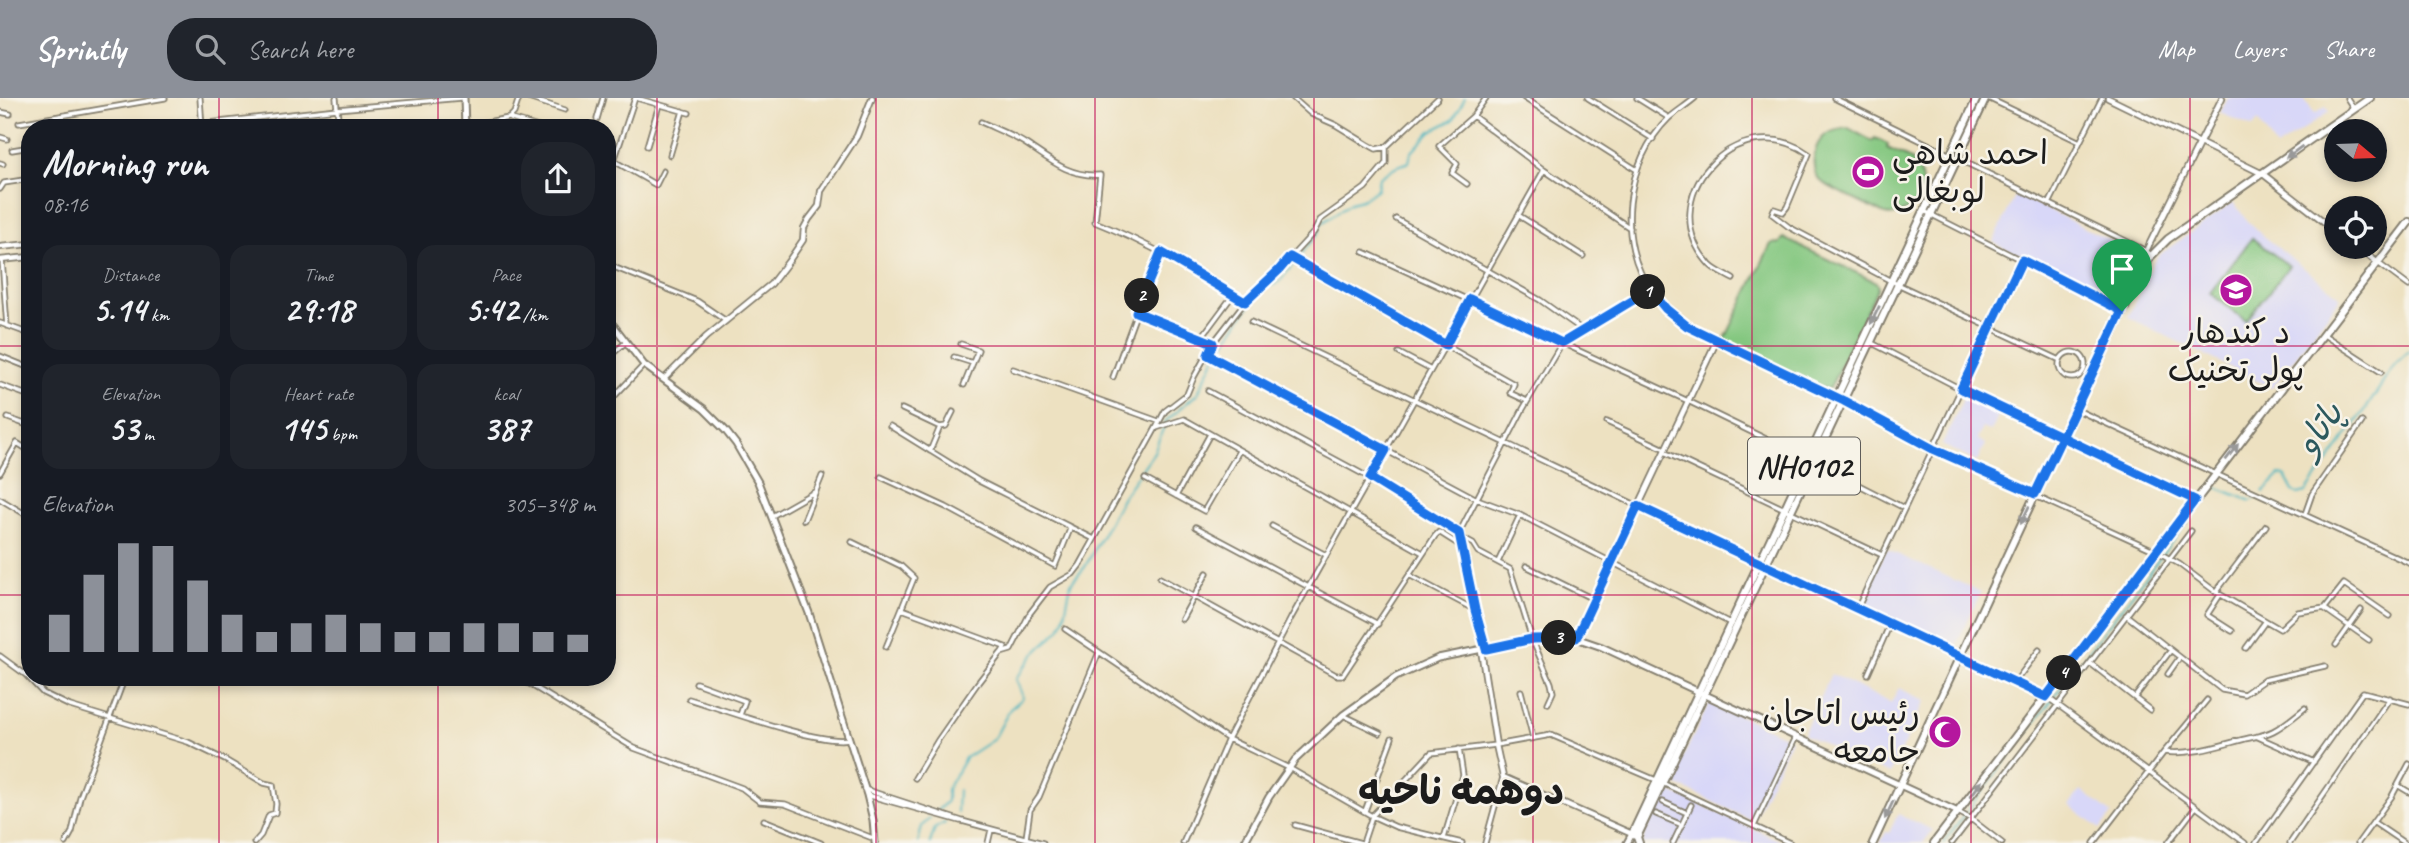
<!DOCTYPE html>
<html lang="en">
<head>
<meta charset="utf-8">
<style>
  body { margin:0; font-family:Caveat,"Playpen Sans Arabic",sans-serif; background:#20242c; color:#f1f3f6; height:100vh; display:flex; flex-direction:column; font-size:26px; white-space:nowrap }
  * { box-sizing:border-box; margin:0 }
  p { font-size:23px; color:#9ea1a6 }
  .icon { flex:none; width:38px; height:38px; fill:none; stroke:currentColor; stroke-width:2; stroke-linecap:round; stroke-linejoin:round }
  .map { position:relative; flex:1; overflow:hidden }
  .side { position:absolute; left:21px; top:21px; width:595px; height:567px; display:flex; flex-direction:column; background:#171b24; border-radius:28px; box-shadow:0 4px 10px #0003 }
  .side>* { flex:none }
  .needle { width:46px; rotate:109deg }
  .tools { position:absolute; left:2324px; top:21px; display:grid; gap:14px }
  .tools a { display:grid; place-items:center; width:63px; height:63px; border-radius:50%; background:#171b24; box-shadow:0 4px 10px #0003; font-size:35px }
  .pin { position:absolute; display:grid; place-items:center; width:60px; height:60px; color:#fff; margin:-72px -30px; border-radius:50% 50% 50% 0; rotate:-45deg; box-shadow:0 0 7px #0007 }
  .pin .icon { rotate:45deg }
  .km { position:absolute; width:35px; height:35px; margin:-18px; border-radius:50%; background:#222; color:#fff; font-size:19px; line-height:35px; text-align:center }
  .round { display:grid; place-items:center; flex:none; width:74px; height:74px; border-radius:28px; background:#20242c }
  .headline { display:flex; align-items:center; justify-content:space-between; height:119px; padding:0 21px }
  h1 { font-size:38px; font-weight:800; line-height:52px }
  .stats { display:grid; grid-template-columns:repeat(3,1fr); gap:10px; height:119px; padding:7px 21px }
  .stats div { display:grid; align-content:center; border-radius:18px; background:#20242c; text-align:center }
  .stats b { font-size:35px; font-weight:800 }
  .stats small { font-size:19px; font-weight:400 }
  .stats p { font-size:19px }
  .chart { height:196px; padding:14px 21px }
  .chart p { display:flex; justify-content:space-between }
  .chart svg { width:100%; height:126px; margin-top:7px; stroke:#8c9099; stroke-width:6 }
  header { display:flex; align-items:center; gap:42px; box-sizing:border-box; height:98px; padding:0 35px; background:#8c9099; color:#fff }
  header strong { font-size:33px }
  nav { display:flex; gap:38px; margin-inline-start:auto; font-size:24px }
  .search { width:490px; height:63px; background:#20242c; display:flex; align-items:center; gap:18px; box-sizing:border-box; padding:0 24px; border-radius:28px; color:#9ea1a6; font-size:26px }
  .map>svg:first-child { display:block }
  .built { fill:#d8d7f8 }
  .green { fill:#84c780; stroke:#50724e; stroke-width:2 }
  .lines { fill:none; stroke-linecap:round; stroke-linejoin:round }
  .stream { stroke:#45b4c0; stroke-width:2 }
  .minor-casing { stroke:#847e6e; stroke-width:7 }
  .tertiary-casing { stroke:#847e6e; stroke-width:8 }
  .secondary-casing { stroke:#847e6e; stroke-width:9 }
  .primary-casing { stroke:#847e6e; stroke-width:10 }
  .trunk-casing { stroke:#847e6e; stroke-width:10 }
  .minor { stroke:#fff; stroke-width:3.5 }
  .tertiary { stroke:#fff; stroke-width:4.5 }
  .secondary { stroke:#fff; stroke-width:5 }
  .primary { stroke:#fff; stroke-width:6 }
  .trunk { stroke:#fff; stroke-width:6 }
  .oneway { fill:#999 }
  .route-casing { stroke:#fff; stroke-width:14 }
  .route { stroke:#1a73e8; stroke-width:9 }
  .grid { fill:none; stroke:#c2185b; stroke-width:2; stroke-opacity:0.55 }
  .labels { text-anchor:middle; dominant-baseline:central; stroke-width:5; stroke-linejoin:round; paint-order:stroke }
  .shield { fill:#f7f3e8; stroke:#5e5c59; stroke-width:2 }
  .shield-label { font-size:32px; font-weight:bold; fill:#1c1c1c }
  .poi-label { font-size:33px; fill:#1c1c1c; stroke:#f7f3e8; text-anchor:start }
  .water-label { font-size:35px; font-style:italic; fill:#2c595e; stroke:#f7f3e8 }
  .district-label { font-size:40px; font-weight:bold; fill:#1c1c1c; stroke:#f7f3e8 }
</style>
</head>
<body>
<header>
<strong>Sprintly</strong>
<div class="search"><svg class="icon" aria-label="search" viewBox="0 0 24 24"><circle cx="10" cy="10" r="6"/><path d="M15 15l6 6"/></svg>Search here</div>
<nav><a>Map</a><a>Layers</a><a>Share</a></nav>
</header>
<div class="map">
<svg width="2409" height="745" viewBox="0 0 2409 745">
  <rect width="100%" height="100%" fill="#f7f3e8"/>
  <filter id="ink" filterUnits="userSpaceOnUse"><feTurbulence type="fractalNoise" baseFrequency=".0143" numOctaves="2"/><feDisplacementMap in="SourceGraphic" scale="14" xChannelSelector="R" yChannelSelector="G"/><feConvolveMatrix kernelMatrix="1 2 1 2 8 2 1 2 1" color-interpolation-filters="sRGB"/></filter>
  <filter id="wash" filterUnits="userSpaceOnUse"><feTurbulence type="fractalNoise" baseFrequency=".00686" numOctaves="4" result="noise"/><feDisplacementMap in="SourceGraphic" scale="28" xChannelSelector="R" yChannelSelector="G"/><feGaussianBlur stdDeviation="1.57" result="paint"/><feColorMatrix in="noise" values="0 0 0 0 0 0 0 0 0 0 0 0 0 0 0 0 0 1.4 0 .05"/><feComposite in="paint" operator="in"/></filter>
  <g filter="url(#wash)">
    <rect width="100%" height="100%" fill="#ede1c1"/>
    <path class="built" d="M2228,0h76l10,16 12,-7 3,5 -53,36 -18,-27 -5,6 -33,-14z
      M2016,96l120,59 2,6 -19,41 -6,2 -120,-60z
      M2234,104l12,18 18,17 77,60 -69,91 -144,-71 25,-54 6,-8z
      M1964,299l36,16 -9,19 -9,-4 -5,11 8,5 -8,18 -35,-17z
      M1886,451l95,43 -27,58 -94,-43z
      M1831,576l60,29 8,-15 26,13 -35,73 -87,-40z
      M1710,604l81,37 -38,82 -82,-39z
      M1666,692l29,12 90,41h-142l2,-11z
      M2081,692l31,24 -12,15 -31,-24z
      M1898,716l35,16 -10,13h-43l6,-11 3,1z"/>
    <path class="green" d="M1848,30l24,13 3,-3 13,6 -1,4c8,4 18,7 24,12 17,13 13,42 -5,51 -6,3 -15,5 -21,3 -8,-3 -57,-27 -63,-32 -14,-12 -9,-39 5,-48 6,-4 14,-5 21,-6z
      M1783,140l93,44 2,5 -48,101 -5,1 -101,-48 47,-97 9,-1z
      M2252,140l37,28 -43,55 -36,-28z"/>
    <g class="lines">
      <path class="stream" d="M1264,188l10,-1 7,-5 37,-47 3,-9 29,-21 12,-3 15,-11 2,-11 14,-10 16,-6 2,-9 20,-22 22,-11 12,-22
        M2263,394l17,-17 5,1 8,15 5,3 8,-2 60,-83 29,-45 14,-13
        M938,712l9,-9v-12l18,-31 29,-19 16,-30 13,-11 -7,-19 19,-26 25,-24 4,-10 7,-36 14,-16 38,-71 31,-44 12,-31 32,-28 16,-34 46,-69
        M957,715l1,-23
        M918,745l4,-17 8,-8
        M930,745l5,-15 10,-5
        M1943,745l262,-345 11,-11 35,14 7,-4"/>
    </g>
  </g>
  <g filter="url(#ink)">
    <g class="lines">
      <defs>
        <path id="minor" d="M200,0l2,30
          M336,0l3,30
          M528,0l37,12
          M636,0l53,15
          M1293,0l18,16 25,11 31,19 9,5 10,-2 52,-49
          M1524,0l113,72
          M1588,0l65,41
          M1637,0l32,20
          M1695,0c-8,7 -18,13 -26,20 -44,43 -54,124 -17,174 10,14 22,23 35,33l149,73
          M1834,0l312,153
          M1988,0l92,44
          M2347,0l7,11
          M0,14l10,2
          M1473,18l71,54 86,58
          M511,21l31,9
          M597,21l6,-21
          M981,24c15,7 31,13 45,22 24,16 43,33 74,31l-5,47c53,21 102,50 150,80
          M19,25l146,-25
          M465,28l44,-8 5,-5 5,-15
          M163,30l174,-19 124,-11
          M0,39l7,2
          M647,48l12,-41
          M12,52l18,-3
          M670,57l13,-44
          M614,63l42,24 7,-14
          M0,65l3,1
          M607,73l7,-10 21,-63
          M1467,86l-15,-11 5,-9 -18,-18 34,-30 13,-18
          M0,91l4,-6 26,-4
          M29,100l1,7
          M2049,106l53,-106
          M1924,113l198,100
          M1518,117l65,41
          M1396,121l144,81 44,31
          M1364,154l324,149 119,58
          M1290,159l156,88
          M2,162l5,66
          M607,164l9,6 81,33 29,20
          M2378,165l31,23
          M1733,181c-7,-4 -17,-8 -23,-14 -60,-64 26,-162 99,-111l-22,53 -4,5 -9,-3 -2,5 17,13 102,54 169,79
          M1137,214l76,31
          M1251,224l387,184
          M0,225l30,11
          M2324,237l57,37
          M1201,240l32,-43
          M1870,244l91,47 234,111
          M961,246l17,6 -14,35
          M1452,251l62,35 -4,9 17,8
          M2059 267a13 13 0 1 1 26 0a13 13 0 1 1-26 0Z
          M1399,255l32,17
          M1208,257l269,144 43,16 212,109
          M0,258l30,12
          M954,259l19,6
          M607,261l19,-17
          M1013,271l145,52
          M1113,279l39,-106 9,-19
          M0,287l30,11
          M1208,293l162,87 89,55
          M1843,303l89,48 224,102 23,13 37,28 64,37 18,-17 27,-4 19,-24 46,32
          M607,306l37,-39
          M902,311l38,18
          M2075,311l334,154
          M8,320l22,8
          M1607,324l58,27
          M890,328l89,55 115,58
          M1156,330l9,-17 22,-17 7,-17 19,-34 32,-41 34,-32 35,-38 6,-12 45,-32 21,-25v-16
          M930,353l10,-24 6,-1 7,-14
          M1664,354l218,103
          M1814,364l90,46
          M0,375l17,-30 13,8
          M881,379l65,30 109,59 16,-39
          M1145,381l59,32 35,-60
          M1176,398l34,-62
          M0,401l30,18
          M2305,416l7,-20 50,-72
          M772,418l44,-25
          M804,422l18,-44
          M1272,428l54,29
          M1196,429l182,97
          M1460,439l13,7 5,8 32,17 22,70 19,44 2,9 -5,11
          M852,444l49,24 13,12 -28,69
          M1498,464l22,-47
          M1526,468l69,34
          M1409,477l66,35
          M1160,480l176,97h7l92,-139 4,-4 22,14
          M2216,494l50,-66
          M2220,497l-13,20 25,16
          M902,511l103,38 -3,5
          M1857,511l165,-349
          M2325,511l44,31
          M2126,517l96,75 22,4 20,-14 61,-14
          M1182,521l25,-46
          M1065,531l163,110 61,29 83,48 24,11 66,16
          M2336,547l25,-35
          M1486,550l-11,-38 -16,-77 64,-124 39,-66 88,-53
          M2246,550l19,-26
          M0,558l26,19 17,18 27,13 118,36 37,18 39,23 9,2 3,19 -1,9 -6,2 -8,20 -7,8
          M2090,565l60,47
          M1868,576l22,-50
          M2168,576l12,-17
          M26,577l4,-8
          M518,579l116,71 108,40 18,14 25,2 90,35
          M2015,584l24,-32
          M696,585l49,18 -5,14
          M1521,593l12,47
          M2047,599l198,146
          M2135,599l36,-47
          M689,601c33,10 131,46 159,40
          M1343,617l37,18
          M2258,639l56,25
          M2164,654c27,3 51,-5 77,-12 11,-3 22,-4 32,-9 12,-6 22,-15 32,-23
          M915,680l23,-38 39,-56 24,-31 10,-3 19,-37 20,-26 23,-13 7,-9 76,-137 28,-9 239,134
          M2399,688l10,6
          M864,691l98,32 81,22
          M867,697l93,26
          M1663,704l24,11
          M1365,713l27,-73
          M1958,714l13,7 31,24
          M1656,716l26,11
          M764,722l57,23
          M2373,724l31,21
          M1295,727l66,18
          M1754,728l42,-89
          M1026,740l4,-28 9,-13 60,-145
          M1444,740l19,-63 -4,-26
          M66,745l6,-11 8,-35 45,-120
          M988,745l3,-13
          M1183,745l45,-104 63,-121 253,-448
          M1363,745l9,-27 59,-63 65,-8 55,-10 105,45 134,63
          M1485,745l18,-66
          M1673,745l18,-38
          M1952,745l239,-312
          M2094,745l70,-91 43,-52
          M2168,745l27,-35
          M2256,745l107,-151 46,12
          M2290,745l100,-145
          M2358,745l34,-47 17,-32"/>
        <path id="tertiary" d="M2108,0l155,76 73,57
          M0,149l30,-3
          M2357,149l21,16
          M2151,158l-5,-5 76,-153
          M0,162l30,-3
          M664,281l42,-42 65,-53 17,-22 15,-22 1,-12 5,-9 10,-13 2,-15 36,-55 15,-38
          M1638,408l408,191
          M1576,540l141,-298
          M1481,552l15,95 7,32 129,57"/>
        <path id="secondary" d="M464,0l1,30
          M607,219l37,48 60,44 21,21 11,14 22,38 51,131 58,182 6,25 2,23
          M1244,745l25,-46 26,-37 48,-45 53,-38 42,-19 94,-19 44,-1 26,9 356,165
          M1627,745l5,-9"/>
        <path id="primary" d="M1873,745l202,-434 75,-152 18,-18 202,-141
          M1934,745l475,-621"/>
        <path id="trunk" d="M1637,739l-5,-3 345,-736
          M1639,745l-2,-6 349,-739"/>
      </defs>
      <use href="#minor" class="minor-casing"/>
      <use href="#tertiary" class="tertiary-casing"/>
      <use href="#secondary" class="secondary-casing"/>
      <use href="#primary" class="primary-casing"/>
      <use href="#trunk" class="trunk-casing"/>
      <use href="#minor" class="minor"/>
      <use href="#tertiary" class="tertiary"/>
      <use href="#secondary" class="secondary"/>
      <use href="#primary" class="primary"/>
      <use href="#trunk" class="trunk"/>
    </g>
    <defs><path id="oneway-solid" d="M-6-.8H1V-3.2L6.5 0L1 3.2V.8H-6Z" transform="scale(1.75)"/></defs>
    <g class="oneway">
      <use href="#oneway-solid" transform="translate(2294 54) rotate(144)"/>
      <use href="#oneway-solid" transform="translate(1875 217) rotate(116)"/>
      <use href="#oneway-solid" transform="translate(2232 354) rotate(-52)"/>
      <use href="#oneway-solid" transform="translate(2025 417) rotate(115)"/>
      <use href="#oneway-solid" transform="translate(1976 691) rotate(-53)"/>
      <use href="#oneway-solid" transform="translate(1889 712) rotate(115)"/>
    </g>
  </g>
  <g class="lines" filter="url(#ink)">
    <defs>
      <path id="route" d="M2122,213c-29,61 -58,122 -87,183l-102,-45 -89,-48 -157,-75 -21,-17 -16,-19 -88,53 -92,-44 -24,46 -156,-88 -11,13 -34,32 -84,-50 -25,60 77,31 -5,12 178,95 -16,28 89,55 16,77 11,39 46,-10 44,-1 62,-132 408,191 149,-197 -234,-111 61,-129 100,51"/>
    </defs>
    <use href="#route" class="route-casing"/>
    <use href="#route" class="route"/>
  </g>
  <path class="grid" d="M219,0v30M438,0v30M657,0v745M876,0v745M1095,0v745M1314,0v745M1533,0v745M1752,0v745M1971,0v745M2190,0v745M0,248h30M607,248h1802M0,497h30M607,497h1802M219,579v166M438,579v166"/>
  <defs>
    <symbol id="stadium-disc" viewBox="-11 -11 22 22"><circle r="9.5" fill="#b5179e" stroke="#f7f3e8"/><path d="M0-5a6.5 5 0 1 0 0 10a6.5 5 0 1 0 0-10ZM-3.5-1.8h7v3.6h-7Z" fill="#fff"/></symbol>
    <symbol id="university-disc" viewBox="-11 -11 22 22"><circle r="9.5" fill="#b5179e" stroke="#f7f3e8"/><path d="M0-5L7-2L0 1L-7-2ZM-4 1L0 2.5L4 1V4Q0 6-4 4Z" fill="#fff"/></symbol>
    <symbol id="mosque-disc" viewBox="-11 -11 22 22"><circle r="9.5" fill="#b5179e" stroke="#f7f3e8"/><path d="M3.5-4.9A6 6 0 1 0 3.5 4.9A5 5 0 1 1 3.5-4.9Z" fill="#fff"/></symbol>
  </defs>
  <g fill-rule="evenodd">
    <use href="#stadium-disc" x="1849" y="55" width="38" height="38"/>
    <use href="#university-disc" x="2217" y="173" width="38" height="38"/>
    <use href="#mosque-disc" x="1926" y="615" width="38" height="38"/>
  </g>
  <g class="labels">
    <rect class="shield" x="1748" y="339.5" width="112" height="57" rx="5"/>
    <g class="shield-label">
      <text x="1804" y="368">NH0102</text>
    </g>
    <g class="poi-label">
      <text x="1892" y="55">احمد شاهي<tspan x="1892" dy="38">لوبغالی</tspan></text>
      <text x="2236" y="234" text-anchor="middle">د کندهار<tspan x="2236" dy="38">پولی‌تخنیک</tspan></text>
      <text x="1920" y="615" text-anchor="end">رئيس اتاجان<tspan x="1920" dy="38">جامعه</tspan></text>
    </g>
    <g class="water-label">
      <text transform="translate(2319 331) rotate(-55)">پاتاو</text>
    </g>
    <g class="district-label">
      <text x="1461" y="693">دوهمه ناحیه</text>
    </g>
  </g>
</svg>
<div class="tools">
<a><svg class="needle" viewBox="-14 -14 28 28"><path d="M0-13l5 13h-10z" fill="#e53935"/><path d="M0 13l5-13h-10z" fill="#9ea1a6"/></svg></a>
<a><svg class="icon" aria-label="locate" viewBox="0 0 24 24"><circle cx="12" cy="12" r="6"/><path d="M12 2v4M12 18v4M2 12h4M18 12h4"/></svg></a>
</div>
<div class="pin" style="left:2122px;top:213px;background:#1e9e55"><svg class="icon" aria-label="arrive" viewBox="0 0 24 24"><path d="M6 21V4h12l-3 4 3 4H6"/></svg></div>
<b class="km" style="left:1648px;top:194px">1</b>
<b class="km" style="left:1142px;top:198px">2</b>
<b class="km" style="left:1559px;top:540px">3</b>
<b class="km" style="left:2064px;top:575px">4</b>
<section class="side">
<div class="headline"><div><h1>Morning run</h1><p>08:16</p></div><a class="round"><svg class="icon" aria-label="share" viewBox="0 0 24 24"><path d="M12 15V3M7 8l5-5 5 5M5 13v7h14v-7"/></svg></a></div>
<div class="stats">
<div><p>Distance</p><b>5.14<small> km</small></b></div>
<div><p>Time</p><b>29:18</b></div>
<div><p>Pace</p><b>5:42<small> /km</small></b></div>
</div>
<div class="stats">
<div><p>Elevation</p><b>53<small> m</small></b></div>
<div><p>Heart rate</p><b>145<small> bpm</small></b></div>
<div><p>kcal</p><b>387</b></div>
</div>
<div class="chart"><p><span>Elevation</span>305–348 m</p>
<svg viewBox="0 0 160 44" preserveAspectRatio="none"><path d="M5 44V31M15 44V17M25 44V6M35 44V7M45 44V19M55 44V31M65 44V37M75 44V34M85 44V31M95 44V34M105 44V37M115 44V37M125 44V34M135 44V34M145 44V37M155 44V38"/></svg>
</div>
</section>
</div>
</body>
</html>
